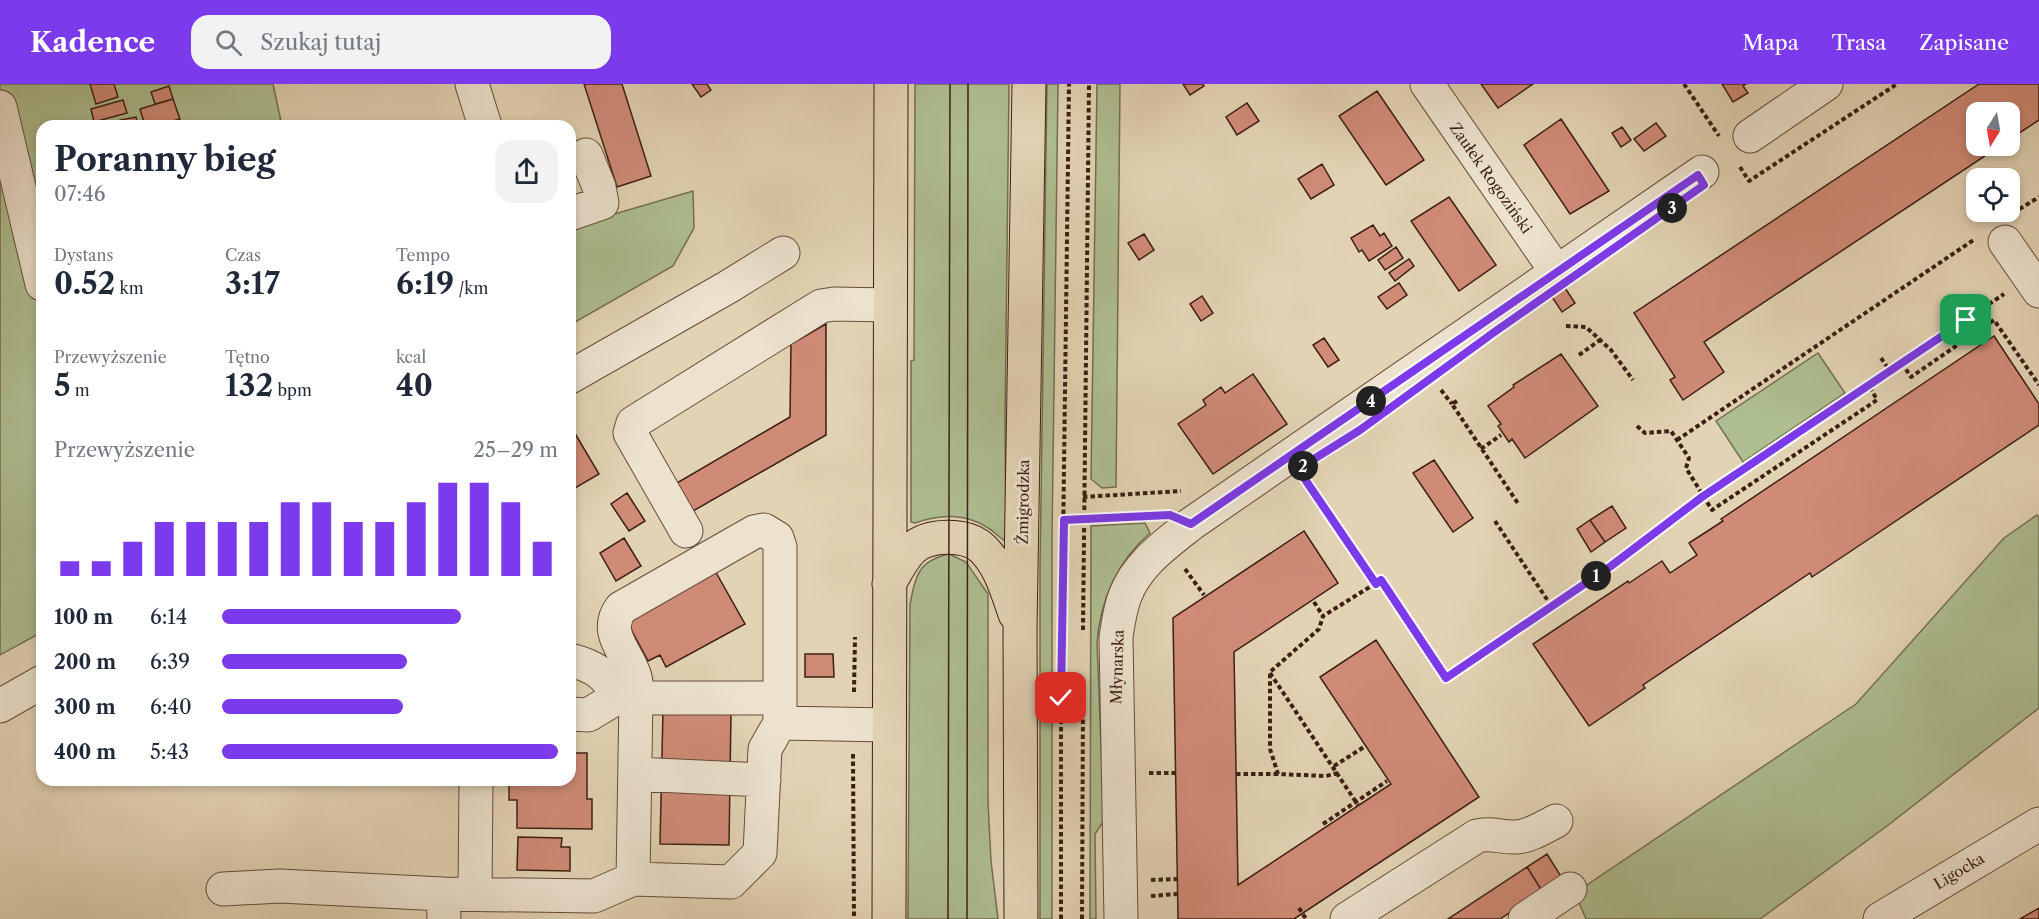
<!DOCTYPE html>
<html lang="pl">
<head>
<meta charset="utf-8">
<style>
  body { margin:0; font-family:"Libre Caslon Text",serif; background:#f2f2f3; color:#1f2937; height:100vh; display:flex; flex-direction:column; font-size:22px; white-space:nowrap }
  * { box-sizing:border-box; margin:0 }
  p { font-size:20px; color:#747a83 }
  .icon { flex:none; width:33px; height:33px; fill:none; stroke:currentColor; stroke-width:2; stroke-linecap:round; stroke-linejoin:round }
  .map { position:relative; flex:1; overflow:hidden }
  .sheet { position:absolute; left:36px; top:36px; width:540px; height:666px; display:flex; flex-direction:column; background:#fff; border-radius:18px; box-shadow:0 3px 9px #0003 }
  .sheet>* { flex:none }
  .needle { width:39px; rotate:191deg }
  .controls { position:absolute; left:1966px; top:18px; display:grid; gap:12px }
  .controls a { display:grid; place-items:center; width:54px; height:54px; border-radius:12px; background:#fff; box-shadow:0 3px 9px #0003; font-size:30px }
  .pin { position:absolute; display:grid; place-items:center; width:51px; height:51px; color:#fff; margin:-26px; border-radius:12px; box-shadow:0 3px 9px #0006 }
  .km { position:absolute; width:30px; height:30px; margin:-15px; border-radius:50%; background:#222; color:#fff; font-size:16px; line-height:30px; text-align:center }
  .round { display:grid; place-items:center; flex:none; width:63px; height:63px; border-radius:18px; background:#f2f2f3 }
  .head { display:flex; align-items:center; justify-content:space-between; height:102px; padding:0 18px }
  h1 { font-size:33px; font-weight:700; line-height:45px }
  .stats { display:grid; grid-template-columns:repeat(3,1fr); gap:9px; height:102px; padding:6px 18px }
  .stats div { display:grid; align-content:center }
  .stats b { font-size:30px; font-weight:700 }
  .stats small { font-size:16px; font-weight:400 }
  .stats p { font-size:16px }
  .chart { height:168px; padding:12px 18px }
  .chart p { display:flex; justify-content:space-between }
  .chart svg { width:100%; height:108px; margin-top:6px; stroke:#7c3aed; stroke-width:6 }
  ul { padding:0 18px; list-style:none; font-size:20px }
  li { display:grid; grid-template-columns:96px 72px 1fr; align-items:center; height:45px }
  li i { height:15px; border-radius:8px; background:#7c3aed }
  header { display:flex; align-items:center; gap:36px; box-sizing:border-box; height:84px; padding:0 30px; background:#7c3aed; color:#fff }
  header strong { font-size:28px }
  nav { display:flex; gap:33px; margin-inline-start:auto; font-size:21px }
  .search { width:420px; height:54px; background:#f2f2f3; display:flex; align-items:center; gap:15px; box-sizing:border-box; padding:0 21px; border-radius:18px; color:#747a83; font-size:22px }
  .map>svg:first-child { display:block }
  .green { fill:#aebe91; stroke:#756e52; stroke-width:1.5 }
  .building { fill:#d08b77; stroke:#3c1f13; stroke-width:1.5 }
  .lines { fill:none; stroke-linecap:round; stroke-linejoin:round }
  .minor-casing { stroke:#664c3b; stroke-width:35 }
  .major-casing { stroke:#3c1f13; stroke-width:35 }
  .path { stroke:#3c1f13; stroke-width:4; stroke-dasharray:4.5 3; stroke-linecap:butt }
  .minor { stroke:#ece2ce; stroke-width:33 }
  .major { stroke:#e2d3b4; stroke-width:33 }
  .tram { stroke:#3c1f13; stroke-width:1.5 }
  .route-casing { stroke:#fff; stroke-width:12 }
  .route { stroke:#7c3aed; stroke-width:8 }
  .labels { text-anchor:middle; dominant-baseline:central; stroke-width:6; stroke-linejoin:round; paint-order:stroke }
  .street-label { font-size:15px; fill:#3c1f13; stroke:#ece2ce }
</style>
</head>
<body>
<header>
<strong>Kadence</strong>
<div class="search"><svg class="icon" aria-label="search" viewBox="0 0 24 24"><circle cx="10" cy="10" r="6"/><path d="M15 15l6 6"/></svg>Szukaj tutaj</div>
<nav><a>Mapa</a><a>Trasa</a><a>Zapisane</a></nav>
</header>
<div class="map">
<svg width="2039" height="835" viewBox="0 0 2039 835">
  <rect width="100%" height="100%" fill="#e2d3b4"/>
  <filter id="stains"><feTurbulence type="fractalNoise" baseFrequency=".00333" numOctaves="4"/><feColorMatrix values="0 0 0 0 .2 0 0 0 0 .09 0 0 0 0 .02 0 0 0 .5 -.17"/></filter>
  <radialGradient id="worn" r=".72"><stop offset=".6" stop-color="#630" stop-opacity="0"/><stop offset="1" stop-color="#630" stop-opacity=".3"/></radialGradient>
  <path class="green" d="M0,0h273l9,42h-240v506l-42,23z
    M915,0h94l-4,338 1,112 -2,6c-6,-3 -10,-9 -16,-12 -22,-15 -49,-14 -73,-5l-4,-1v-161l3,-1z
    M1047,0h11l-6,455v380h-12v-349z
    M1097,0h23l-4,403 -14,1 -11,-9z
    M693,107l1,37 -21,38 -103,59v-98z
    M1818,269l27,40 -102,69 -27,-41z
    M2037,431l2,3v190l-152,118 -127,93h-174l-11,-26 281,-189 148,-166z
    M1145,439l5,10c-33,28 -50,68 -53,110l7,177 -9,14 1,85h-6l1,-393z
    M949,470l17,8 22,32v208l3,59 7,58h-90l2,-315c6,-29 8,-43 39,-50z"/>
  <path class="building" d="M90,0h24l4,13 -22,7z
    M584,0h38l29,92 -34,11z
    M692,0h15l4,6 -10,7z
    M1183,0h20l1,2 -14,9z
    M1481,0h52l-35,24z
    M1722,0h24l-3,2 5,7 -15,9z
    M1979,0h60v36l-29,19v-27h-33v34h23l-296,196 20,30 -41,28 -13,-20 5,-3 -41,-64z
    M169,2l4,13 -18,5 -4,-12z
    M1377,7l47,69 -38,25 -47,-69z
    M173,15l7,20 -26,7h-9l-5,-17z
    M123,16l4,13 -33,9 -3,-13z
    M1247,19l12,18 -22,14 -11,-18z
    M136,33l2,9h-17l-1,-6z
    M1561,35l48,72 -39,23 -46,-69z
    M1656,39l10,13 -22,15 -10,-12z
    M1622,43l9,13 -10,7 -9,-14z
    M1322,80l12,21 -23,14 -13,-20z
    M1449,113l47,68 -37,26 -48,-70z
    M1373,141l7,11 4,-3 8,13 -23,15 -7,-11 -3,2 -8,-14z
    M1144,150l10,16 -15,10 -11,-17z
    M1396,163l7,11 -18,12 -7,-10z
    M1409,175l5,7 -19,15 -6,-8z
    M1399,199l8,12 -20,14 -9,-12z
    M1565,204l10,15 -13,9 -10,-15z
    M1202,212l11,17 -12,8 -11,-17z
    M826,240v111l-140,80 -16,-28 120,-70 1,-73z
    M1994,252l45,68v21l-176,118 -51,34 -2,-4 -167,112 2,3 -56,38 -56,-82 95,-63 1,2 33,-22 8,12 27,-18 -8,-12 34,-22 -2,-2z
    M1324,254l15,22 -11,7 -15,-22z
    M1561,270l37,52 -73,52 -13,-19 -3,3 -11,-16 3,-2 -13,-18 26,-19 -1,-2z
    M1253,290l34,50 -74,50 -35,-50 28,-19 -3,-5 18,-13 4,6z
    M570,341l29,49 -29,17z
    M1434,376l39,58 -20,14 -40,-59z
    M627,409l18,28 -16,10 -18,-27z
    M1612,422l14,22 -21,14 -15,-22z
    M1590,436l15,22 -14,10 -14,-23z
    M1304,447l34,52 -104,69 4,233 153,-101 -71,-107 56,-37 103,157 -185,122h-116l-5,-301z
    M624,454l17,28 -25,15 -16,-28z
    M714,485l31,55 -79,43 -6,-12 -12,6 -23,-43z
    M805,570h28l1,23h-29z
    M663,626l68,2 -2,133 -69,-1z
    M570,669h17v46h5v30l-75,-1v-28h-8v-20h61z
    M518,753l44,1 -1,9h9v24l-53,-1z
    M1547,770l15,24 -20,13 -15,-24z
    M1527,783l15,24 -42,28h-52z
    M2039,824v11h-19z"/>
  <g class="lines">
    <defs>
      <path id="minor" d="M472,0l13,42
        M1427,0l129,187
        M0,23l42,177
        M1750,52l76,-52
        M570,130l32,-11 -3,-16 -13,-32
        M2005,158l34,49
        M570,293l158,-90 55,-34
        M686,447l-56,-98 3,-10 188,-117 13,-2 56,1
        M570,576c24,6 37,14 48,37
        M780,614h-144l-3,181 98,3 29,-29 5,-104 15,-26 109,2
        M0,622l42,-24
        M570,630l18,1 30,-18 18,1c1,-9 1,-16 -2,-24 -8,-23 -31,-42 -13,-66l133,-76 10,-2 13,8 3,9v174
        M635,690l129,6
        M223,805l57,-3 163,8
        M475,810l1,-114
        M444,835l-1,-25 151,2 39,-17
        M1121,835l-5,-282c2,-13 4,-28 9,-41 12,-32 41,-52 66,-72l511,-352
        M1347,835l130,-83c15,-4 24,2 38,1 14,0 29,-10 41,-16
        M1525,835l45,-30
        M1880,835l159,-95"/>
      <path id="major" d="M889,500c7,-12 13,-25 23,-35 16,-15 53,-16 70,-1 18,17 25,43 33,66
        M889,835l2,-835
        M1021,835l-1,-289 9,-546"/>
    </defs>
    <use href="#minor" class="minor-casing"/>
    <use href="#major" class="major-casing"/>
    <path class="path" d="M1684,0l35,52
      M1740,83l9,14 148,-97
      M2013,129l26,-16
      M1566,242l20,1 25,23 22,30
      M1579,271l21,-15
      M1881,274l9,13
      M1902,279l9,14 83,-57 45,65
      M1441,306l11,14
      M1457,317l-5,3 67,101
      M1637,342l8,7 26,-2 18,27 -3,10 26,42 165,-110 -8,-15
      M1677,356l298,-201
      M1481,365l20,-14
      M1307,398l69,102
      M1083,413l98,-6
      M1063,436l87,-5
      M1495,437l57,86
      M1185,485l19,26
      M1314,518l9,14
      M1083,546l6,-546
      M1270,589l88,132
      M854,608l1,-55
      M853,670l1,165
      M1334,682l30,-19
      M1149,689h26
      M1338,689l-12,3 -48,-2 -8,-25v-77l49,-43 4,-13 58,-36 65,98 165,-112 91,-69 302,-203
      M1236,690h42
      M1323,740l64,-43
      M1151,796l26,-1
      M1151,812l26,-2
      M1299,824l7,11
      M1061,835v-221l8,-614
      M1082,835l1,-218"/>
    <use href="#minor" class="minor"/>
    <use href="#major" class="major"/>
    <path class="tram" d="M948,835l2,-835
      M967,835l1,-835"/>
  </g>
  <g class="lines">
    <defs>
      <path id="route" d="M1061,614l3,-178 106,-5 21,9 507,-349 6,10 -211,148 -133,97 -62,39 78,115 5,-4 65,98 165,-112 91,-69 264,-177"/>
    </defs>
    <use href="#route" class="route-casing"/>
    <use href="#route" class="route"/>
  </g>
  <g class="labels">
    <g class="street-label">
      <text transform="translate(1491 94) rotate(55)">Zaułek Rogoziński</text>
      <text transform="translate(1023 418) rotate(-89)">Żmigrodzka</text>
      <text transform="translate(1117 583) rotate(-88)">Młynarska</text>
      <text transform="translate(1959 787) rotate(-31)">Ligocka</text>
    </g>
  </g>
  <rect width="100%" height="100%" filter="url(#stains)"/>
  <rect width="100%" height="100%" fill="url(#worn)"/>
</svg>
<div class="controls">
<a><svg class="needle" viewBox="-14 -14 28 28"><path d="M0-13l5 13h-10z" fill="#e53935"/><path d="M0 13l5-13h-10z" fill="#747a83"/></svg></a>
<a><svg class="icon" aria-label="locate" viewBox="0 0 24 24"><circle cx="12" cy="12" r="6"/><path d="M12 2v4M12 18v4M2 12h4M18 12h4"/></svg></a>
</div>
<div class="pin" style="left:1966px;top:236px;background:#1e9e55"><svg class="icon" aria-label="arrive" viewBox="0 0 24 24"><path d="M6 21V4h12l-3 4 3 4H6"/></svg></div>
<div class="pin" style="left:1061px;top:614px;background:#d93025"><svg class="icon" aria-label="check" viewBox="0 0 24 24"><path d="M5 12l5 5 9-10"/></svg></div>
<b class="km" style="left:1596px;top:492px">1</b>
<b class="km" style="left:1303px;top:382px">2</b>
<b class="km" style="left:1672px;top:124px">3</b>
<b class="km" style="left:1371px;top:317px">4</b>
<section class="sheet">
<div class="head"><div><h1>Poranny bieg</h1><p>07:46</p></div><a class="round"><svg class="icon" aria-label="share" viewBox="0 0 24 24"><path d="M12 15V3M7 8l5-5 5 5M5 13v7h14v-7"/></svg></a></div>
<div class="stats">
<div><p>Dystans</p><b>0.52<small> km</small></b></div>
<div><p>Czas</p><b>3:17</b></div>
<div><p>Tempo</p><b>6:19<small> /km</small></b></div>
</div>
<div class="stats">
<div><p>Przewyższenie</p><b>5<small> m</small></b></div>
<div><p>Tętno</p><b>132<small> bpm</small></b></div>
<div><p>kcal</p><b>40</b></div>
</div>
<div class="chart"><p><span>Przewyższenie</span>25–29 m</p>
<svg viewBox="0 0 160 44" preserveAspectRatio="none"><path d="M5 44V38M15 44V38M25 44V30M35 44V22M45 44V22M55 44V22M65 44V22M75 44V14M85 44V14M95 44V22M105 44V22M115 44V14M125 44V6M135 44V6M145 44V14M155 44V30"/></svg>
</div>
<ul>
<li><b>100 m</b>6:14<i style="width:71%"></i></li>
<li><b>200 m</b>6:39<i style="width:55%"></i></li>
<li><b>300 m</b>6:40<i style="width:54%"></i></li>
<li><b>400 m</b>5:43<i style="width:100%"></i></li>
</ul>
</section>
</div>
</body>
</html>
